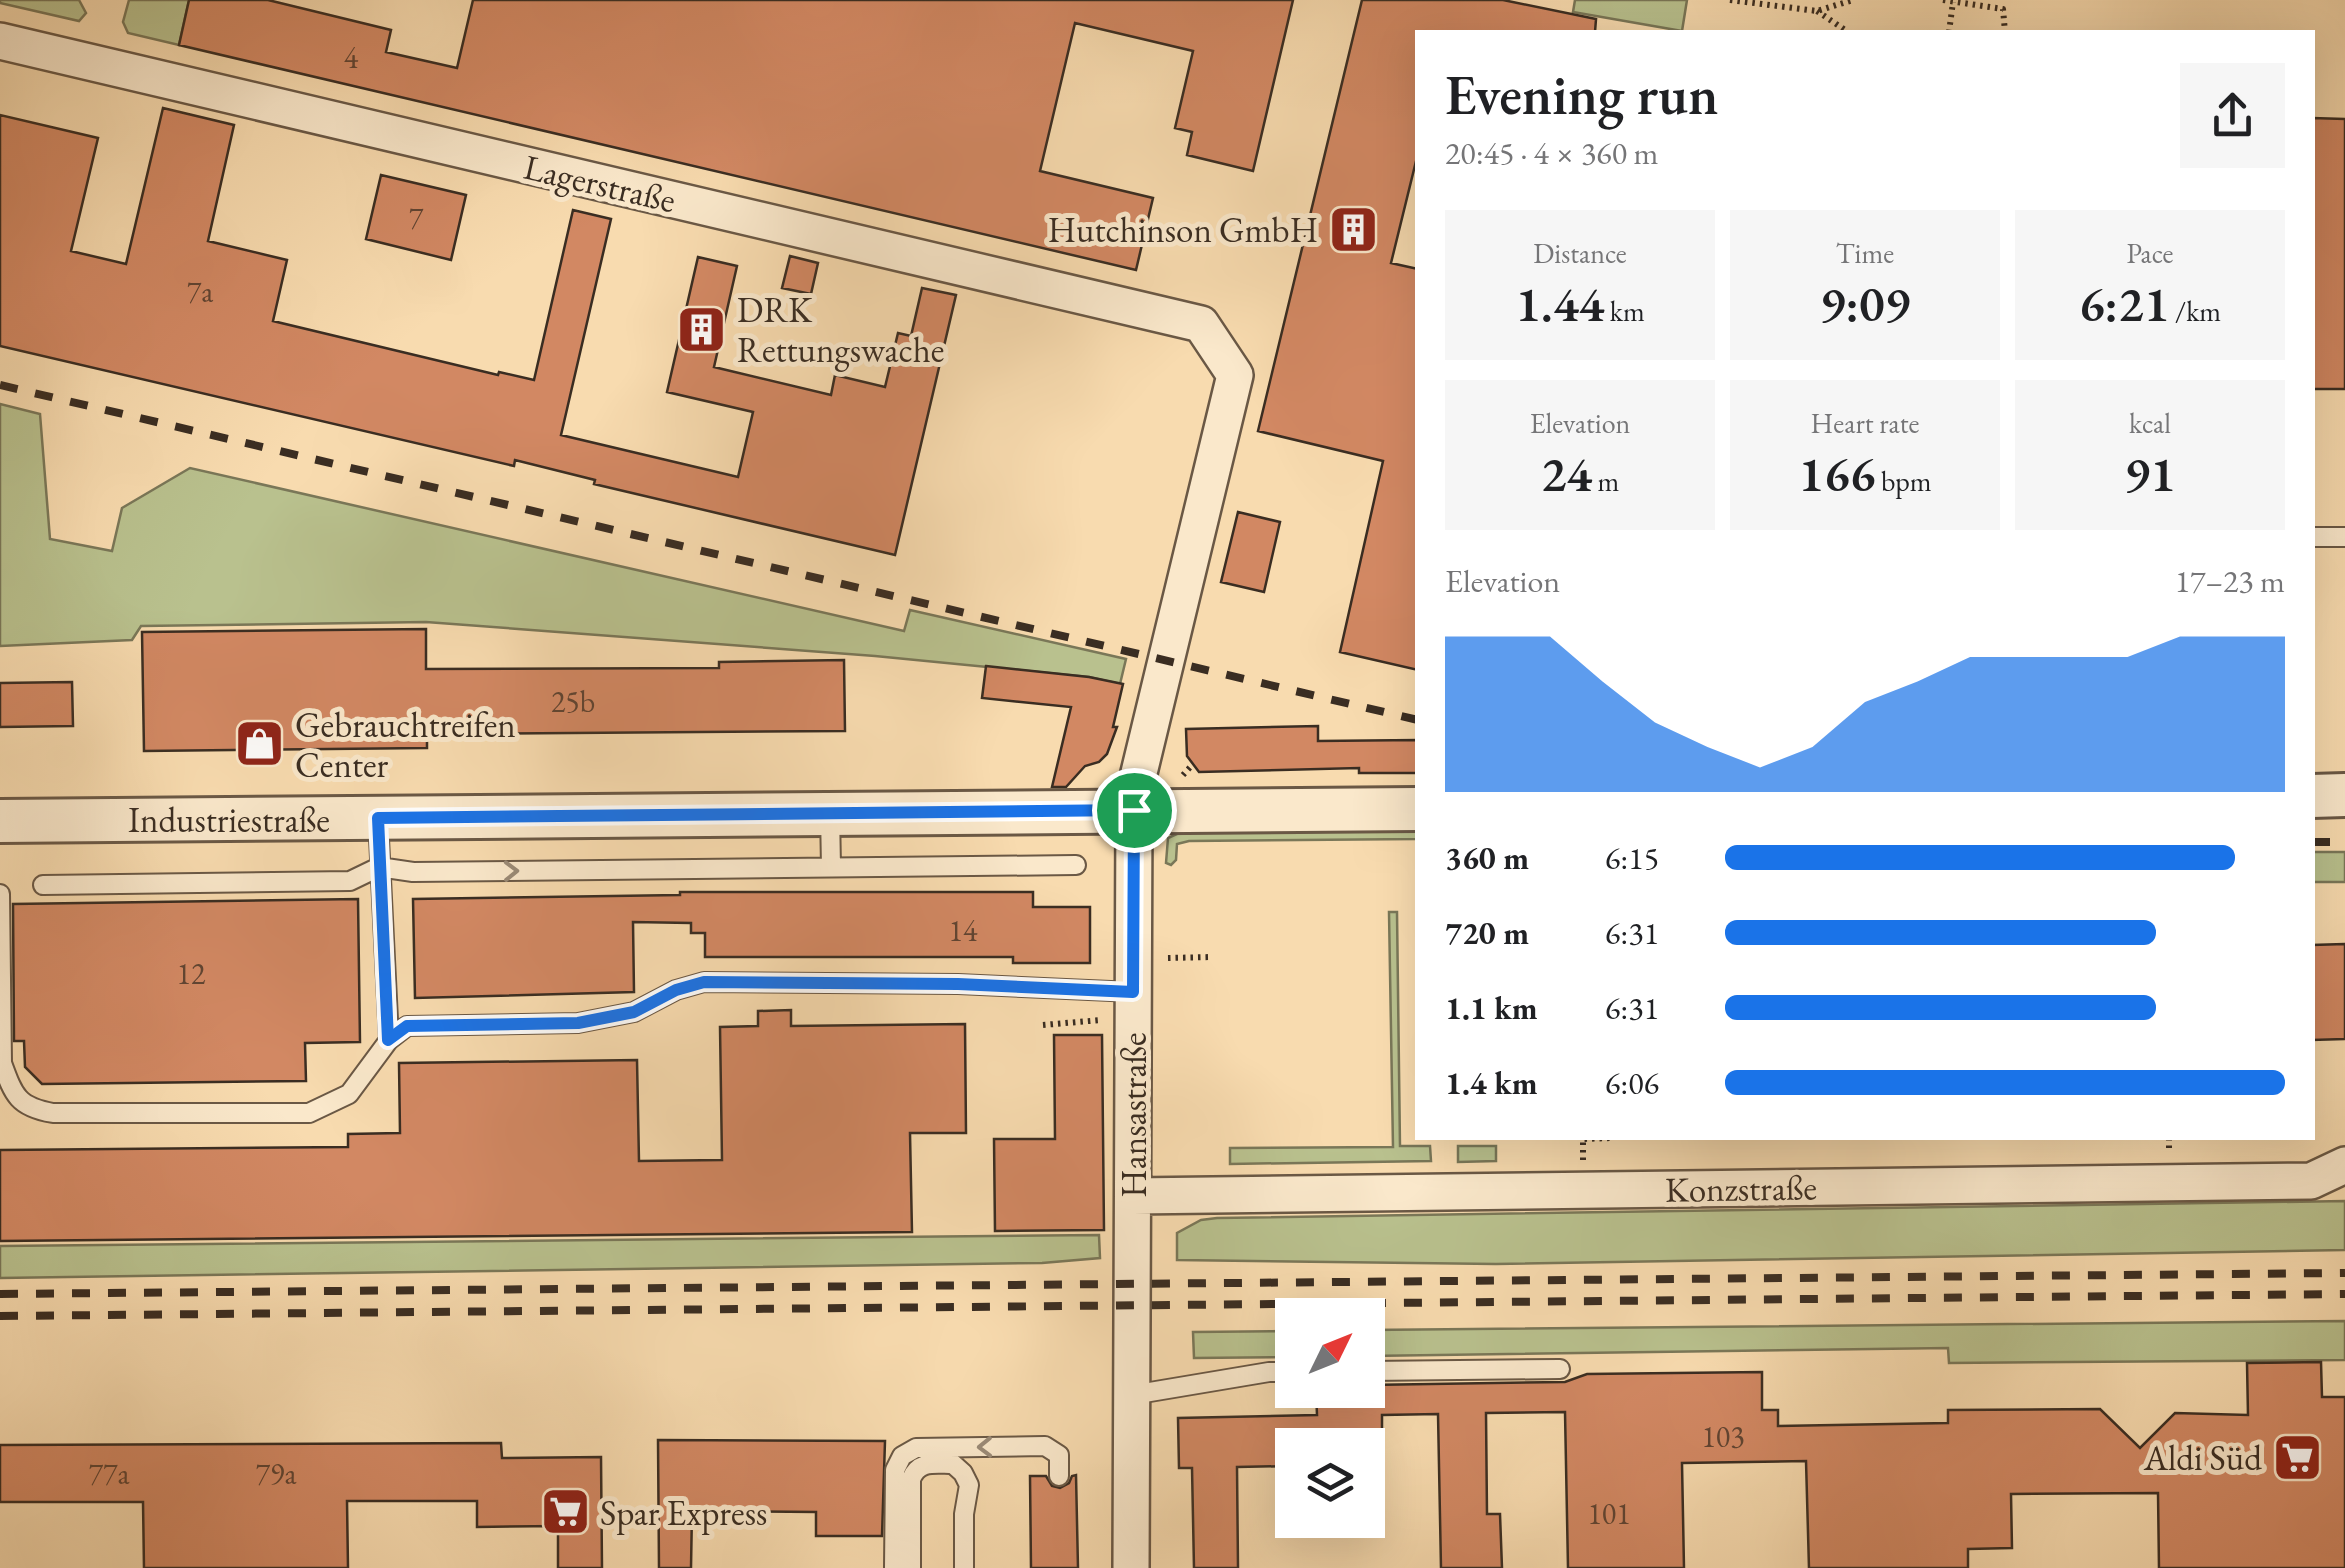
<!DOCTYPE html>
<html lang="en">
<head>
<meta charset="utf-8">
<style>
  body { margin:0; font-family:"EB Garamond",serif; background:#f6f6f6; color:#202124; height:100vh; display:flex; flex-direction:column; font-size:38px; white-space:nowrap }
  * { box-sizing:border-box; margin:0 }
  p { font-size:32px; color:#757577 }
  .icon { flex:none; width:55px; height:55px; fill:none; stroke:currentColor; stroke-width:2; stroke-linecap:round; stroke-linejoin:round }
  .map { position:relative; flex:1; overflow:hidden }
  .panel { position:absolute; left:1415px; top:30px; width:900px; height:1110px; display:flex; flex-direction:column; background:#fff; border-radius:0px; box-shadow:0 10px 40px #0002 }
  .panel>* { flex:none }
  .needle { width:65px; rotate:47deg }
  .controls { position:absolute; left:1275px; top:1298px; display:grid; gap:20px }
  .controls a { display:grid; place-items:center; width:110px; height:110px; border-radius:0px; background:#fff; box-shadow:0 10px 40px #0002; font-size:50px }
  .pin { position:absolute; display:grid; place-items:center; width:85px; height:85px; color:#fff; margin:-42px; border:5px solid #fff; border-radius:50%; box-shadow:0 2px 10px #0007 }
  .round { display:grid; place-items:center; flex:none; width:105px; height:105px; border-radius:0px; background:#f6f6f6 }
  .overview { display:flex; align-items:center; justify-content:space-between; height:170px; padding:0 30px }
  h1 { font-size:55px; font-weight:600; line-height:75px }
  .figures { display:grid; grid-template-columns:repeat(3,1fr); gap:15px; height:170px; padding:10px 30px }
  .figures div { display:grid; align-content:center; border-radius:0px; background:#f6f6f6; text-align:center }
  .figures b { font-size:50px; font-weight:600 }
  .figures small { font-size:28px; font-weight:400 }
  .figures p { font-size:28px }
  .chart { height:280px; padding:20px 30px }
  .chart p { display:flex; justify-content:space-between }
  .chart svg { width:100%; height:180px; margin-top:10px; fill:#1a73e8; opacity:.7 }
  ul { padding:0 30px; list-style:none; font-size:32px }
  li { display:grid; grid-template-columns:160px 120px 1fr; align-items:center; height:75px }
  li i { height:25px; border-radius:12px; background:#1a73e8 }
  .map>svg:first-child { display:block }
  .green { fill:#b9c18e; stroke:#7a7758; stroke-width:2.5 }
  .building { fill:#d28863; stroke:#3a2d22; stroke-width:2.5 }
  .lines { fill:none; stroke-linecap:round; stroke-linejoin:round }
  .service-casing { stroke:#6a5845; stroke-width:22 }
  .minor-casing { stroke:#6a5845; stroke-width:40 }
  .tertiary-casing { stroke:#6a5845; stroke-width:48 }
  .path { stroke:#3a2d22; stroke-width:6; stroke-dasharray:2.5 5; stroke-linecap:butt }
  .service { stroke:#fae8cb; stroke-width:18 }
  .minor { stroke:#fae8cb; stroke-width:35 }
  .tertiary { stroke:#fae8cb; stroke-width:42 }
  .rail { stroke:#3a2d22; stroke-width:8; stroke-dasharray:18 18; stroke-linecap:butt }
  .oneway { stroke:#9a8a76 }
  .route-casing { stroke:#fff; stroke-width:20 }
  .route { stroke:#1a73e8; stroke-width:12 }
  .labels { text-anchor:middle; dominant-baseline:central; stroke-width:10; stroke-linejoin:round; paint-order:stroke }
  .number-label { font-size:30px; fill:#604432 }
  .street-label { font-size:35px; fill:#3a2d22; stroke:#fae8cb }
  .poi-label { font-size:35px; fill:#3a2d22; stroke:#fae8cb; text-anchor:start }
</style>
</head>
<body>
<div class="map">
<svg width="2345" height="1568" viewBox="0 0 2345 1568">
  <rect width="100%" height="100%" fill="#f8dbaf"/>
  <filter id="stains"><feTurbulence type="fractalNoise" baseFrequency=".002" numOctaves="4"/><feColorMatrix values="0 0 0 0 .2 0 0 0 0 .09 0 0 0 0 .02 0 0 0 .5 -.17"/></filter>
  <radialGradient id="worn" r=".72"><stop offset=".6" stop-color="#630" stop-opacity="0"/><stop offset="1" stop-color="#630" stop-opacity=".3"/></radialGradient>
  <path class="green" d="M0,0h79l7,13 -7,8 -79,-18z
    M129,0h60l-10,45 -51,-12 -5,-11z
    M1575,0h112l-5,31 -109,-19z
    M0,404l40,10 10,125 62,12 10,-43 68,-40 714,163 6,-21 216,49 -6,25 -31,-7 -214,-21 -449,-34 -285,4 -9,14 -132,6z
    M1417,831v8l-228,2 -12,3 -1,16 -5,5 -5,-2 2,-25 11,-5z
    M2313,852h32v30h-32z
    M1389,912h8l3,234h30l1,15 -201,3v-16l163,-1z
    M1458,1146h38v15l-38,1z
    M2345,1201v49l-849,14 -319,-4v-27l24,-13 16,-2z
    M1099,1235l1,23 -58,5 -1042,15v-32z
    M2345,1321v39l-396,3 -1,-15 -580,8v-26z
    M1292,1331v26l-98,1 -1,-26z"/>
  <path class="building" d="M189,0h79l123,30 -5,22 71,16 16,-68h820l-40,171 -66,-16 5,-23 -17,-4 18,-77 -118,-28 -35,148 113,27 -17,72 -957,-225z
    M1362,0h141l93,19 -1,13h-177v121l-27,110 27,6v401l-78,-18 43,-191 -125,-30z
    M163,108l71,17 -26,116 79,19 -14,61 225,54 1,-3 35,8 39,-170 38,9 -50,216 177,42 15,-65 -86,-20 31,-135 39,9 -23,101 117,28 4,-20 50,12 13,-54 13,3 11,-48 34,7 -61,260 -301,-71 1,-4 -80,-20 -1,6 -514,-120v-231l98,23 -27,113 55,13z
    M2312,118l33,1v270h-33z
    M381,175l85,20 -15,65 -85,-21z
    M790,256l28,7 -7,31 -29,-6z
    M1238,512l42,10 -16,70 -43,-10z
    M426,629v40l293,-1v-6l125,-2 1,71 -418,3v14l-283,3 -2,-119z
    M986,666l103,11 34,7 -10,43h4l-10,27 -8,8 -14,4 -19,21h-14l19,-80 -89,-9z
    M72,682l1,44 -73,1v-44z
    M1318,726v15l100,-1v33h-59v-5l-160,4 -12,-16 -1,-27z
    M680,892h353v15h57v56h-77v-6h-308v-24h-14v-10l-58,-1 1,70 -219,6 -2,-99 267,-4z
    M358,899l2,143 -55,1 1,38 -264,3 -17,-17 -1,-26h-10l-1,-137z
    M2345,944v95l-33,1v-95z
    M791,1010v16l174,-2 1,109h-56l2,99 -912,9v-91l348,-3v-13l52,-1 -1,-70 238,-3 2,101 83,-1 -2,-133 38,-1v-15z
    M1054,1035h48l2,195 -109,1 -1,-92h61z
    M2321,1362l1,35h23v171h-186l-1,-75 -147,1 1,54 -44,1v19h-159l-3,-107 -124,2 2,105h-116l-3,-156 -79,1 1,101h13l2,54h-61l-3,-154 -56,1v30h-90v21l-55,1 1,101h-44l-2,-100h-13l-1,-50 139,-3 -1,-25h52v-5l197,-3 22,-8 175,-2v38h16v16l170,-3v-13l152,-1 40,39 35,-35 73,2 -1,-52z
    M658,1440l227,1 -3,95h-66v-24l-124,-1 -1,57h-32z
    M501,1443l1,15 99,-1 1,111h-44v-42l-81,1v-26h-130l1,67h-204l-1,-66h-143v-57z
    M1076,1475l2,93h-47l-1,-92h16l6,10 8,2 9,-5 3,-7z"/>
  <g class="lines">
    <defs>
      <path id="service" d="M2312,537h33
        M830,813l1,54
        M378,818l11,222
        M43,885l307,-4 29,-14 34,5 663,-7
        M0,894l2,169c12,33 16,44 51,50h256l40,-19 40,-54 18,-14 171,-3 56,-11 42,-22 28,-8 254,2 175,8
        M1368,1371l192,-2
        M1132,1395l137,-23h23
        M894,1568l1,-98 7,-14 14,-8 129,-2 14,9v21
        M911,1568v-89c8,-19 23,-15 42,-15l10,9 6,12 -5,29v54"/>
      <path id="minor" d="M0,41l1201,283 34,51 -98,406 -3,30 -3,757
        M1133,1196l1178,-15 34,-16"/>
      <path id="tertiary" d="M2312,796l33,-1
        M0,821l1418,-12"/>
    </defs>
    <use href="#service" class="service-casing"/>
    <use href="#minor" class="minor-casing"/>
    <use href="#tertiary" class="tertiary-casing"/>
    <path class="path" d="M1730,0l87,11 36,-11
      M1943,0l60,9 2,23
      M1817,11l31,21
      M1949,32l4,-30
      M1183,775l10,-11
      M1168,958l44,-1
      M1043,1025l58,-5
      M2169,1138v13
      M1583,1160v-21l28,-1"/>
    <use href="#service" class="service"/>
    <use href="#minor" class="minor"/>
    <use href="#tertiary" class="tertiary"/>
    <path class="rail" d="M0,385l1418,335
      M2312,842h33
      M0,1294l2345,-21
      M0,1316l2345,-22"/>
  </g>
  <defs><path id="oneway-chevron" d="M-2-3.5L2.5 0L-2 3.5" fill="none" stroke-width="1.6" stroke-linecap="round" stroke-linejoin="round" transform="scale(2.5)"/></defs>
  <g class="oneway">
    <use href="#oneway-chevron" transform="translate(511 871) rotate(-1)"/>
    <use href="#oneway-chevron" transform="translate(985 1447) rotate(179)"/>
  </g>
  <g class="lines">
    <defs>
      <path id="route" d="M1134,810l-1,182 -175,-8 -254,-2 -28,8 -42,22 -56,11 -171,3 -19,14 -10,-222z"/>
    </defs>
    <use href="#route" class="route-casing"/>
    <use href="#route" class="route"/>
  </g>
  <defs>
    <symbol id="building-square" viewBox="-11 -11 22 22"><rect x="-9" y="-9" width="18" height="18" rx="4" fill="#8f2418" stroke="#fae8cb"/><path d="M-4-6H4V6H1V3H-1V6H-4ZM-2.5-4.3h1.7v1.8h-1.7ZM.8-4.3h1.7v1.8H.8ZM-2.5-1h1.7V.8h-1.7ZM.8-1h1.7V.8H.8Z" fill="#fff"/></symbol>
    <symbol id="shop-square" viewBox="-11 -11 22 22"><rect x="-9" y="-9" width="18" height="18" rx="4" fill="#8f2418" stroke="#fae8cb"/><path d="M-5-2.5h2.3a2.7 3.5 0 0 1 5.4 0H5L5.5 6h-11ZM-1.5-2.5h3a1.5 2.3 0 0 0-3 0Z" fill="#fff"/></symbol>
    <symbol id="supermarket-square" viewBox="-11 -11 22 22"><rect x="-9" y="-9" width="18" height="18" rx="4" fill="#8f2418" stroke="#fae8cb"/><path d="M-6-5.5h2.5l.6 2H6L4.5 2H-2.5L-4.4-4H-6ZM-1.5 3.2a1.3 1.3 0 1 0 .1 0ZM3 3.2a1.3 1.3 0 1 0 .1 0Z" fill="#fff"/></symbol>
  </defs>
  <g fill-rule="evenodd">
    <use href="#building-square" x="1326" y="202" width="55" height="55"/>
    <use href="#building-square" x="674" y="302" width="55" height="55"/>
    <use href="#shop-square" x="232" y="716" width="55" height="55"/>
    <use href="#supermarket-square" x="2270" y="1430" width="55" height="55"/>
    <use href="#supermarket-square" x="538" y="1484" width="55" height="55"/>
  </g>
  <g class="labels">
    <g class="number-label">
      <text x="351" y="57">4</text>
      <text x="416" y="217">7</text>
      <text x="200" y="291">7a</text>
      <text x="573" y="701">25b</text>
      <text x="963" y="930">14</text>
      <text x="191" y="973">12</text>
      <text x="1723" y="1436">103</text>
      <text x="109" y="1473">77a</text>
      <text x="276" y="1473">79a</text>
      <text x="1609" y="1513">101</text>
    </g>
    <g class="street-label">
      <text transform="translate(600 183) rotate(13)">Lagerstraße</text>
      <text x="229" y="819">Industriestraße</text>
      <text transform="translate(1133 1115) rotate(-90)">Hansastraße</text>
      <text transform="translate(1741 1188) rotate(-1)">Konzstraße</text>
    </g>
    <g class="poi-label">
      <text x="1318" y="229" text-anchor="end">Hutchinson GmbH</text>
      <text x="737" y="309">DRK<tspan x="737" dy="40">Rettungswache</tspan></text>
      <text x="295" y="724">Gebrauchtreifen<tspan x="295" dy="40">Center</tspan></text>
      <text x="2262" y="1457" text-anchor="end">Aldi Süd</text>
      <text x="600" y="1512">Spar Express</text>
    </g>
  </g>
  <rect width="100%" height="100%" filter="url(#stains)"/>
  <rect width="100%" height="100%" fill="url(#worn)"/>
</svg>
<div class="controls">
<a><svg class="needle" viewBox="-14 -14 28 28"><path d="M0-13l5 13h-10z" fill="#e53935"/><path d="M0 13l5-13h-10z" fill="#757577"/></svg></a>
<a><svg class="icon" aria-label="layers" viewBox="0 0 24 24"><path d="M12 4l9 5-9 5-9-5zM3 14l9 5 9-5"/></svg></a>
</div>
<div class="pin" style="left:1134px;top:810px;background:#1e9e55"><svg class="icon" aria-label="arrive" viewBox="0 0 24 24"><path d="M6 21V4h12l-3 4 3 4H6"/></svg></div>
<section class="panel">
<div class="overview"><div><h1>Evening run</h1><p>20:45 · 4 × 360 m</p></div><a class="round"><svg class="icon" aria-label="share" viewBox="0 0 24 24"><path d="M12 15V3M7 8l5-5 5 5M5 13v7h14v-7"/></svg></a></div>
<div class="figures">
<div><p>Distance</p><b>1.44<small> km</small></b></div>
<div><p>Time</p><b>9:09</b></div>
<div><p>Pace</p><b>6:21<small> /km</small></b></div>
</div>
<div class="figures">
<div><p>Elevation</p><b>24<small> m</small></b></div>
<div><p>Heart rate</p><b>166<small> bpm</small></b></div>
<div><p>kcal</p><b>91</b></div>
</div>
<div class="chart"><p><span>Elevation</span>17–23 m</p>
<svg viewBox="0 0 160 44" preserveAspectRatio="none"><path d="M0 44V6L10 6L20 6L30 17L40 27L50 33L60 38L70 33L80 22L90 17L100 11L110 11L120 11L130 11L140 6L150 6L160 6V44z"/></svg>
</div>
<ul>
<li><b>360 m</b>6:15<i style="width:91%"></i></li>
<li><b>720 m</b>6:31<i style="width:77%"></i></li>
<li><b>1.1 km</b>6:31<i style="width:77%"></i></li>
<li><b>1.4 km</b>6:06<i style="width:100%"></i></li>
</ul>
</section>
</div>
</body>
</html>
